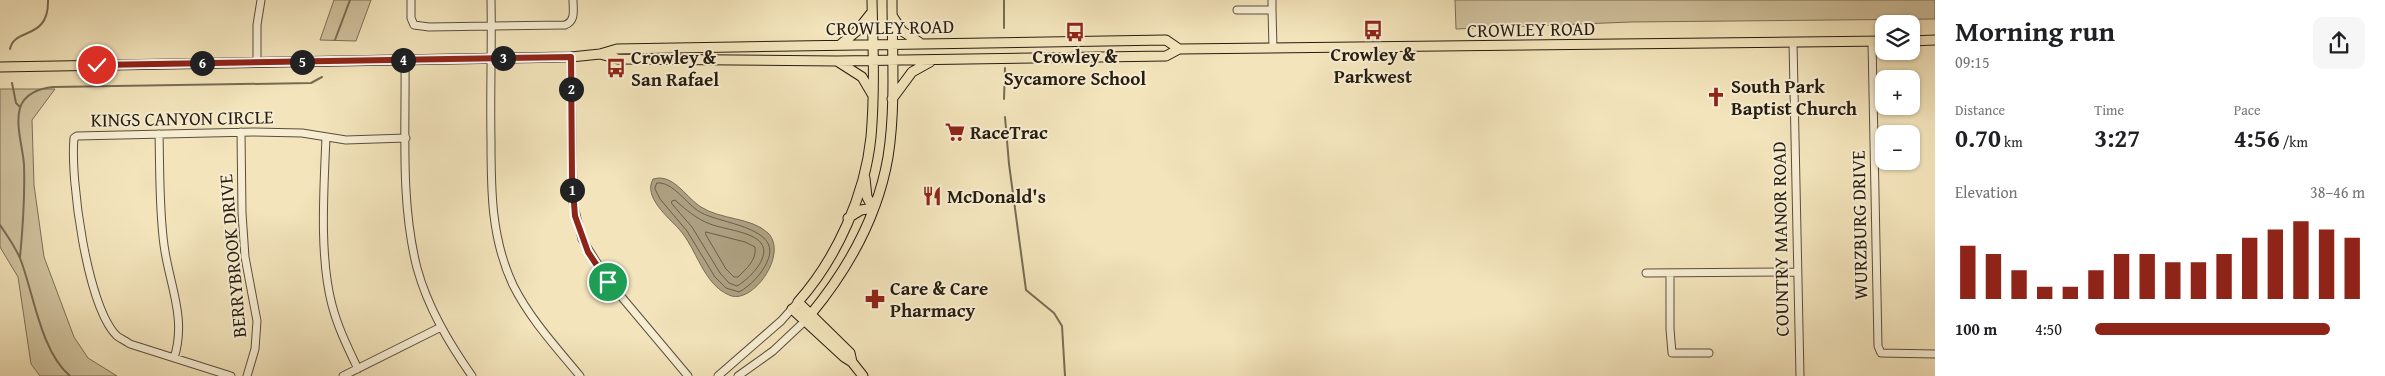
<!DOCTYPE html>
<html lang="en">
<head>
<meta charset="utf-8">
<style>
  body { margin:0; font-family:"Gentium Book Plus",serif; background:#f6f6f6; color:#202124; height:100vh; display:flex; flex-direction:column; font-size:19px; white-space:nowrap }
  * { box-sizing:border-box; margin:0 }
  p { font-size:16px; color:#757577 }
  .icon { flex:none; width:28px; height:28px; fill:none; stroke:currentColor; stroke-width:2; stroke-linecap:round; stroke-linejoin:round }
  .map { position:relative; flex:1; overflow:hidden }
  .sheet { display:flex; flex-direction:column; background:#fff; width:450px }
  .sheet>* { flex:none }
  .buttons { position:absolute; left:1875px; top:15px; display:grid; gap:10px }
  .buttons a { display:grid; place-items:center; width:45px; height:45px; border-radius:10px; background:#fff; box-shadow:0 1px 4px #0004; font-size:25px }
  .pin { position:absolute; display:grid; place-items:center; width:42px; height:42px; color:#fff; margin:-21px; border:2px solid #fff; border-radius:50%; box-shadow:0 1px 5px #0007 }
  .km { position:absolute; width:25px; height:25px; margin:-12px; border-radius:50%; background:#222; color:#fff; font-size:14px; line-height:25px; text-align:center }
  .round { display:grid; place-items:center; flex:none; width:52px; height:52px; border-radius:10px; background:#f6f6f6 }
  .head { display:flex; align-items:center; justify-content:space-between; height:85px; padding:0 20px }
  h1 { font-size:28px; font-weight:700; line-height:38px }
  .stats { display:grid; grid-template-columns:repeat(3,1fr); gap:8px; height:85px; padding:5px 20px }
  .stats div { display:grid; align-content:center }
  .stats b { font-size:25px; font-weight:700 }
  .stats small { font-size:14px; font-weight:400 }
  .stats p { font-size:14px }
  .chart { height:140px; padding:10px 20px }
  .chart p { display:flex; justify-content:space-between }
  .chart svg { width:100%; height:90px; margin-top:5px; stroke:#8f2418; stroke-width:6 }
  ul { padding:0 20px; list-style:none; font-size:16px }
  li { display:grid; grid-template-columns:80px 60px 1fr; align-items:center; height:38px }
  li i { height:12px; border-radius:6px; background:#8f2418 }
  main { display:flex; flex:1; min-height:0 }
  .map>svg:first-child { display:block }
  .green { fill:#d0c29e; stroke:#7b7057 }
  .water { fill:#ada081; stroke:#776c54 }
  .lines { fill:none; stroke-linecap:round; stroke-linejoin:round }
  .shore { stroke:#6a5e48; stroke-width:1 }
  .stream { stroke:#776c54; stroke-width:2 }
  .minor-casing { stroke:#594f3b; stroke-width:9 }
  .major-casing { stroke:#261d10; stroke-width:11 }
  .minor { stroke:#f7edd3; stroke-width:7 }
  .major { stroke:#f3e4bb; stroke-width:9 }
  .route-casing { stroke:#fff; stroke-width:10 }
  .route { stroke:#8f2418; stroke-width:6 }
  .labels { text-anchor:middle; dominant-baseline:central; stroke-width:4; stroke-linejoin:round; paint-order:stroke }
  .street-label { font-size:19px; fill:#261d10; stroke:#f7edd3 }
  .poi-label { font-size:19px; font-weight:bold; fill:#261d10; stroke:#f7edd3; text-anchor:start }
</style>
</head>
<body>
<main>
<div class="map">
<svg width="1935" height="376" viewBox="0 0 1935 376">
  <rect width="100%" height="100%" fill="#f3e4bb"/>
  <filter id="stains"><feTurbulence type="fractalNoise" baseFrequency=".004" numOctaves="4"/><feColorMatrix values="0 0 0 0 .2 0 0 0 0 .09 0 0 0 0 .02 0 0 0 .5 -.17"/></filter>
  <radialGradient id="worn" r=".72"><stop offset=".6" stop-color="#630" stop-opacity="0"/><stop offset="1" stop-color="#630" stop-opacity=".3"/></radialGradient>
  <path class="green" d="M334,0h37l-15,41 -36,-1z
    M1455,0h480v19l-304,3 -175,7z
    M0,89h55l-23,31 2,65 10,72 30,80 14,21 29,18h-77l-9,-12 -13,-87 -18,-30z"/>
  <path class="water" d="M659,178c17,0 28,20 42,29 20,13 50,10 67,26 21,21 -16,73 -39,62 -26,-11 -32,-46 -50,-66 -11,-12 -36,-32 -26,-50z"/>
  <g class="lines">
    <path class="shore" d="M657,183c16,-2 30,22 43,29 20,12 84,15 67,50 -5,12 -17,24 -28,30l-13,-4 -11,-11 -28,-46 -27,-32 -5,-10z
      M672,201l3,-1c11,10 22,19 35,24 13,5 43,8 51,19 11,14 -13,37 -24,43l-8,-3 -9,-10 -28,-46 -20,-23z
      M706,232l39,10 10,5c2,13 -9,22 -17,30h-4l-8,-8 -20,-34z"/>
    <path class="stream" d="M1004,28v-28
      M335,40l15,-40
      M10,49c4,-22 39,-8 38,-49
      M12,83l4,20 4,4
      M1004,99l1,-31
      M1005,117l4,47 17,126 28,23 8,13 3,50
      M0,225c7,10 15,22 20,33 14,36 20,92 50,118
      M20,257c3,-31 5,-61 4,-92 -1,-17 -9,-40 -4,-57 4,-14 20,-20 33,-21l258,-4 11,-6"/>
    <defs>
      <path id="minor" d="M411,0v18l3,7 15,2 136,-2c11,-4 8,-15 8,-25
        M491,0c1,47 -1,93 0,140 0,50 0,98 22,145 17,34 43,62 67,91
        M1237,10h35v-10
        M1272,10l1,38
        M1872,41l6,305 3,7 54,1
        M1793,42l7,334
        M571,57l2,145 9,37 27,43 79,94
        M405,60c1,68 -5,141 12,208 11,40 32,75 55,108
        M257,62v-37l4,-25
        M241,132l1,81 3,44 12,64 -2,28 -8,27
        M159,134c1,37 0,74 5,111 5,39 23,73 10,113
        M326,137c-2,51 -7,119 6,168 6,23 16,43 26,64
        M1646,273l151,-1
        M1670,273v56l2,24h37
        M231,376l-101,-32c-4,-3 -9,-5 -13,-8 -30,-29 -47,-157 -43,-198l3,-2 176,-4 49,1 44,7 60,-2
        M343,376l98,-49
        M718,376l63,-55 17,-19
        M738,376l35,-25 34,-32"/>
      <path id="major" d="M893,17l9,14 17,11
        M1911,41l24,-1
        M841,44l16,-13 15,-19
        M600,54l18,5 219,2 329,-5 13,-7 705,-8
        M837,61l25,16 10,17
        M0,67l571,-10 29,-3 17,-5 549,-9 13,9
        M892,99l20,-27 18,-10
        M848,218l13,-8 12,-2 -6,-11 -2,-19
        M792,309l52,48 8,5 11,14
        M811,314c37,-45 67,-99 77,-157 8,-51 4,-105 4,-157
        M852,362l-2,-9 -52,-51c39,-44 67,-107 73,-165 4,-46 2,-91 1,-137"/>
    </defs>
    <use href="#minor" class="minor-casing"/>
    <use href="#major" class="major-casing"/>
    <use href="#minor" class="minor"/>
    <use href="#major" class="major"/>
  </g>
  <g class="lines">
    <defs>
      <path id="route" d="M97,65l474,-8 1,121 3,38 13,36 20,30"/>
    </defs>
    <use href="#route" class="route-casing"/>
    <use href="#route" class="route"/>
  </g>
  <defs>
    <symbol id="bus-bare" viewBox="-9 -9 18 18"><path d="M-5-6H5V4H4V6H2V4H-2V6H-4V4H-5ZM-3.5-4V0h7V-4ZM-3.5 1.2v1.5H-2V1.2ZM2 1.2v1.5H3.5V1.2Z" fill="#8f2418" stroke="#f7edd3" stroke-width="2.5" paint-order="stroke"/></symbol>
    <symbol id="church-bare" viewBox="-9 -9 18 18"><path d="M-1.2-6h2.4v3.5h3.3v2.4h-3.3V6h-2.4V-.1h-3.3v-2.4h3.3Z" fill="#8f2418" stroke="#f7edd3" stroke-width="2.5" paint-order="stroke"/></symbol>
    <symbol id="supermarket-bare" viewBox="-9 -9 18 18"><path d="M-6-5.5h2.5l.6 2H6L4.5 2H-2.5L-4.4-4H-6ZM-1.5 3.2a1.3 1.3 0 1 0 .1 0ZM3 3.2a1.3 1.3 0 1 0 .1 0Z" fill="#8f2418" stroke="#f7edd3" stroke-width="2.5" paint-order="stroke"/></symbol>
    <symbol id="restaurant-bare" viewBox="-9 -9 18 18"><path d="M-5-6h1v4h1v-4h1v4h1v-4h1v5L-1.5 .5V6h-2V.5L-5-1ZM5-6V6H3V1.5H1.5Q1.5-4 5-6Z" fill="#8f2418" stroke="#f7edd3" stroke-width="2.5" paint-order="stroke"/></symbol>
    <symbol id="pharmacy-bare" viewBox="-9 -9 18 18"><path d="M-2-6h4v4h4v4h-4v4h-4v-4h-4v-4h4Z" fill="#8f2418" stroke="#f7edd3" stroke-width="2.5" paint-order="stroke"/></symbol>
  </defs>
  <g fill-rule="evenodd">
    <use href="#bus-bare" x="1359" y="16" width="28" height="28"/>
    <use href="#bus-bare" x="1061" y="18" width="28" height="28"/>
    <use href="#bus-bare" x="602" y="54" width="28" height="28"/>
    <use href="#church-bare" x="1702" y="83" width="28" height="28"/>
    <use href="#supermarket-bare" x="941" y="118" width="28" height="28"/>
    <use href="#restaurant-bare" x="918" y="182" width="28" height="28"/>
    <use href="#pharmacy-bare" x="861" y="285" width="28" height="28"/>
  </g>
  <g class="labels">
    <g class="street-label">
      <text transform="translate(890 27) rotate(-1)">CROWLEY ROAD</text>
      <text transform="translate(1531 29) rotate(-1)">CROWLEY ROAD</text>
      <text transform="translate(182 118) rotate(-1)">KINGS CANYON CIRCLE</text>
      <text transform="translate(1859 225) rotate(-91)">WURZBURG DRIVE</text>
      <text transform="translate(1780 239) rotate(-91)">COUNTRY MANOR ROAD</text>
      <text transform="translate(232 256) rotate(-95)">BERRYBROOK DRIVE</text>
    </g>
    <g class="poi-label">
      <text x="1373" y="54" text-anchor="middle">Crowley &amp;<tspan x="1373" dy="22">Parkwest</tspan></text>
      <text x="1075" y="56" text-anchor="middle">Crowley &amp;<tspan x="1075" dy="22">Sycamore School</tspan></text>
      <text x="631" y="57">Crowley &amp;<tspan x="631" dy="22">San Rafael</tspan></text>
      <text x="1731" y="86">South Park<tspan x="1731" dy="22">Baptist Church</tspan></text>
      <text x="970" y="132">RaceTrac</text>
      <text x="947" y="196">McDonald's</text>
      <text x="890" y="288">Care &amp; Care<tspan x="890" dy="22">Pharmacy</tspan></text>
    </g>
  </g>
  <rect width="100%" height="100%" filter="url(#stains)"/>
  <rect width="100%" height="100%" fill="url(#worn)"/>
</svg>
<div class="buttons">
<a><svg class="icon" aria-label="layers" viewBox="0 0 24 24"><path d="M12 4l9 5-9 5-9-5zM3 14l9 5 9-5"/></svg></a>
<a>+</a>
<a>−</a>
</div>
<div class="pin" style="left:608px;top:282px;background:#1e9e55"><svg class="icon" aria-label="arrive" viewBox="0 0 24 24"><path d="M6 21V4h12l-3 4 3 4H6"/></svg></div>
<div class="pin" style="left:97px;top:65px;background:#d93025"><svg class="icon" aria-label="check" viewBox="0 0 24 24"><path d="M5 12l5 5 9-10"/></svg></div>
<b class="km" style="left:572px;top:190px">1</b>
<b class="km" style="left:571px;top:89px">2</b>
<b class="km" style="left:503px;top:58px">3</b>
<b class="km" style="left:403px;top:60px">4</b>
<b class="km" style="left:302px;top:62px">5</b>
<b class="km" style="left:202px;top:63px">6</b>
</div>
<section class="sheet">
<div class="head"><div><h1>Morning run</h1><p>09:15</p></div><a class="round"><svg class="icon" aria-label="share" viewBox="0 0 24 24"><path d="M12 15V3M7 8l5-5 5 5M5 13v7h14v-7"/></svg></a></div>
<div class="stats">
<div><p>Distance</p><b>0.70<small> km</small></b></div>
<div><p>Time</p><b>3:27</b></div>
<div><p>Pace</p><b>4:56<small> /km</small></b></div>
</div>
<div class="chart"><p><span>Elevation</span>38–46 m</p>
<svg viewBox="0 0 160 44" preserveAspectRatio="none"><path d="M5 44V18M15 44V22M25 44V30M35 44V38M45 44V38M55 44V30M65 44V22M75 44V22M85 44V26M95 44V26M105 44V22M115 44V14M125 44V10M135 44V6M145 44V10M155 44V14"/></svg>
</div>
<ul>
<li><b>100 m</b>4:50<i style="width:87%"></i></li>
</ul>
</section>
</main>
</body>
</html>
